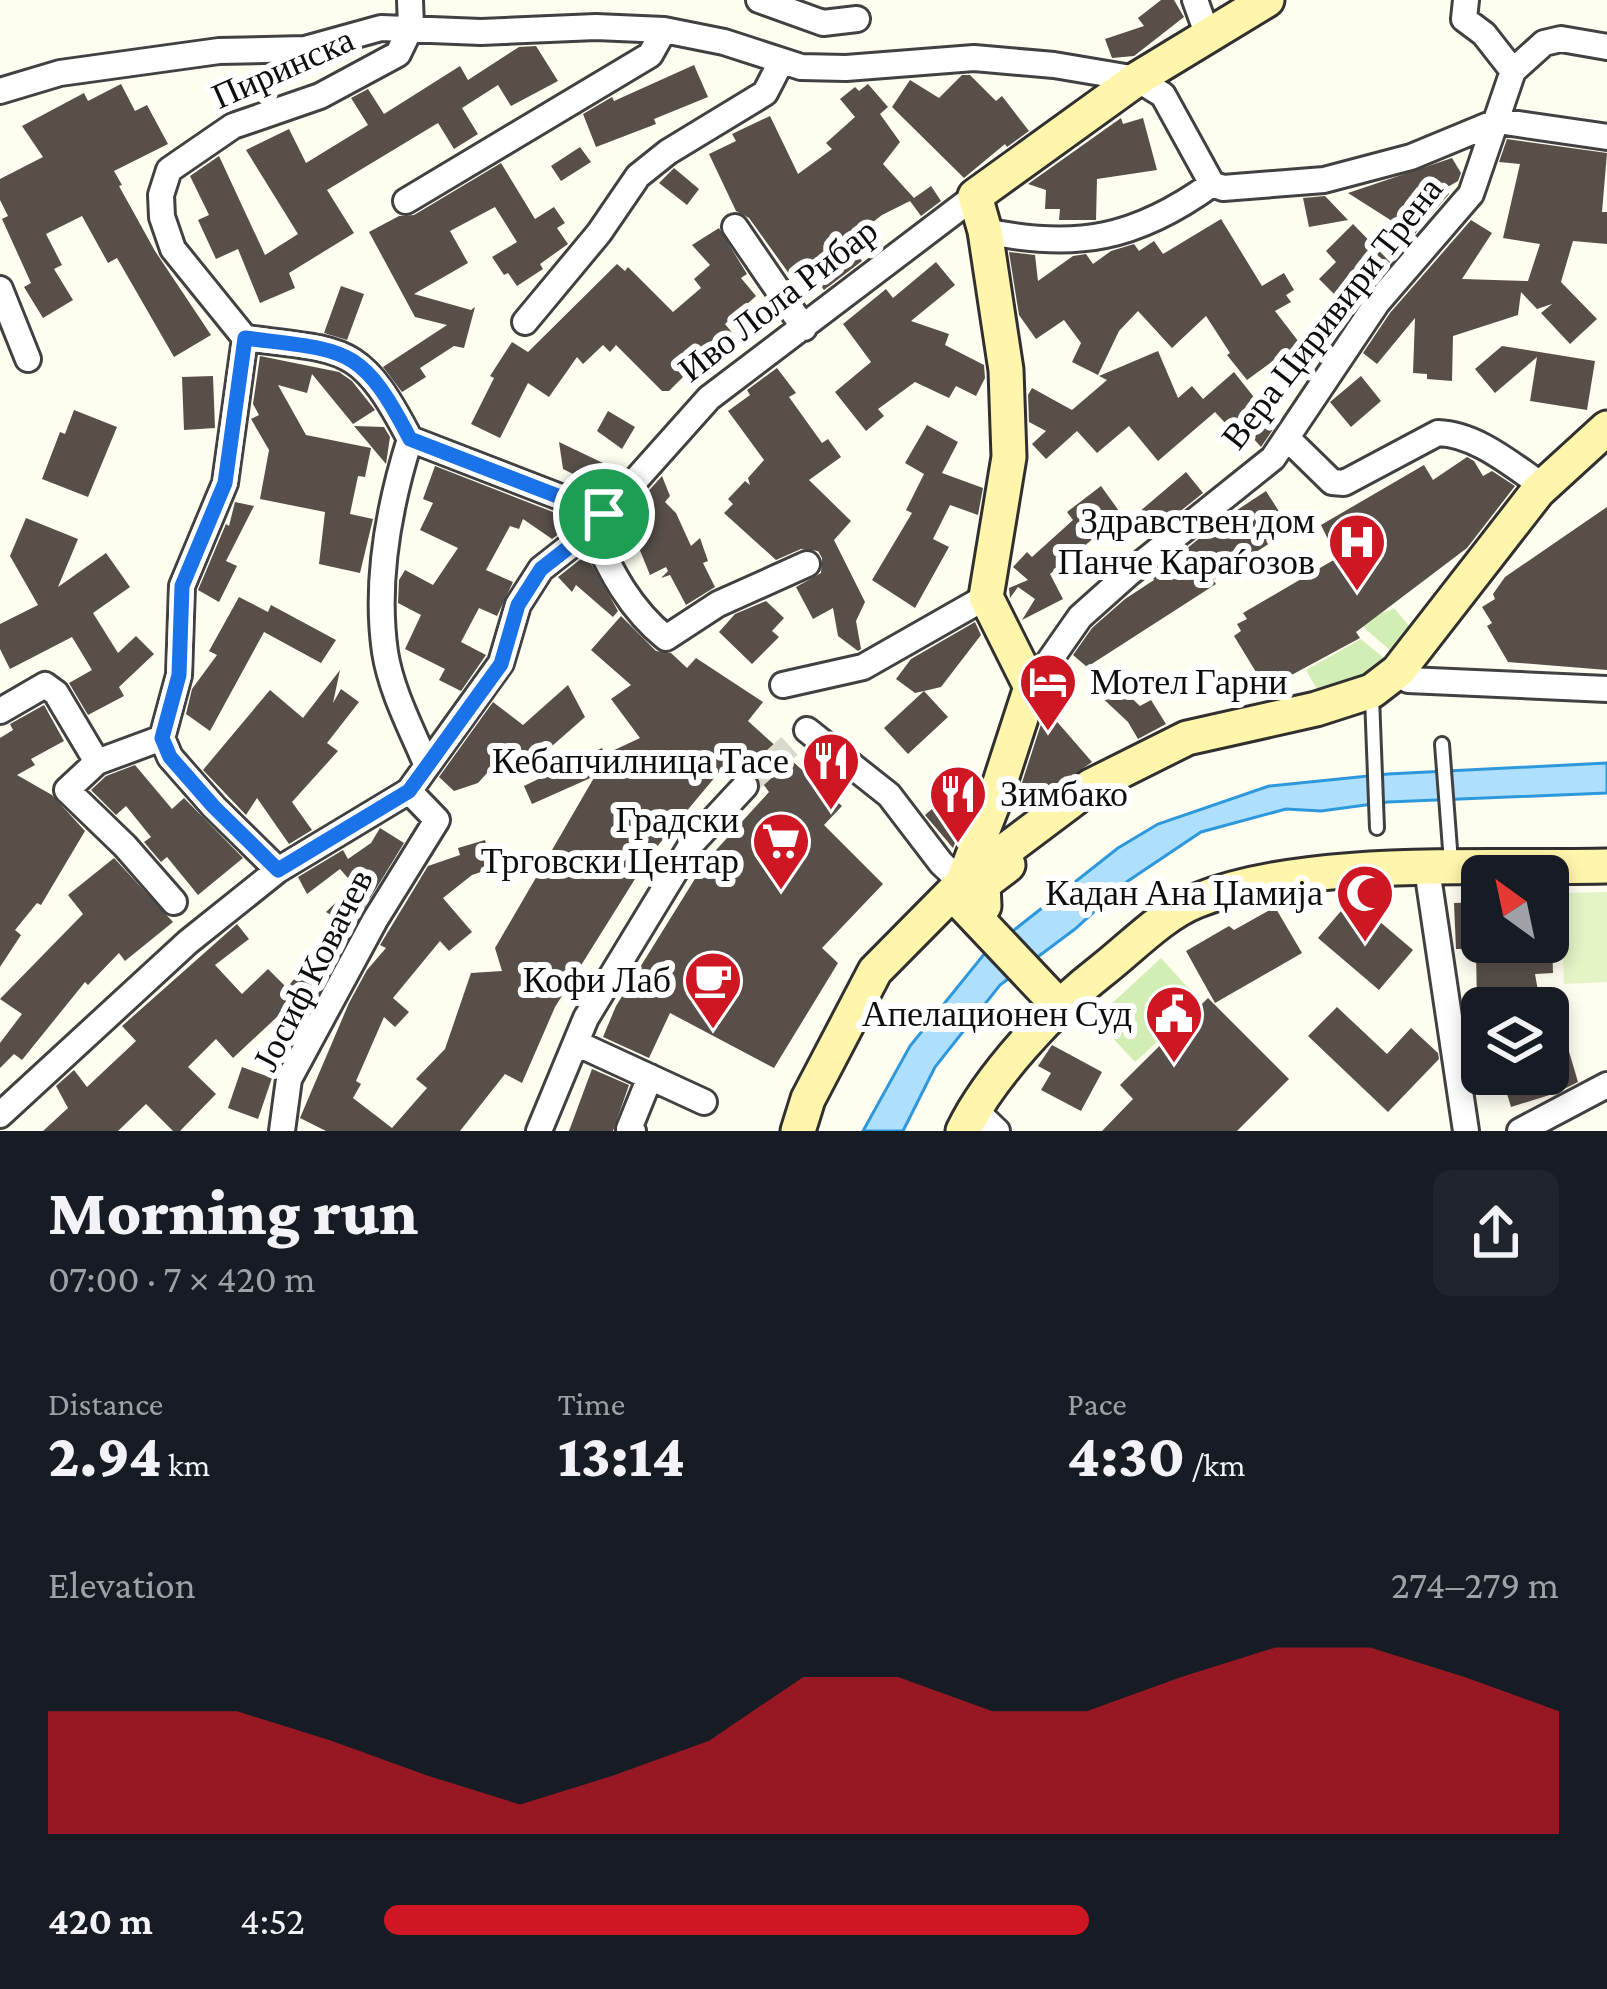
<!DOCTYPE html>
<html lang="en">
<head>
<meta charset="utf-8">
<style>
  body { margin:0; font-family:"Crimson Pro",serif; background:#20242c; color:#f1f3f6; height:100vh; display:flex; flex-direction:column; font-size:45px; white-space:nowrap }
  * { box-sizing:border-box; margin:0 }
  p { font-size:39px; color:#9ea1a6 }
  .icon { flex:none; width:66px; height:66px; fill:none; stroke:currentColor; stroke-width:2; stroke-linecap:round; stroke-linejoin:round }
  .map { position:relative; height:1131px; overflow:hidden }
  .details { display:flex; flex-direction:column; background:#171b24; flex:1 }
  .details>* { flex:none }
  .needle { width:78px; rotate:327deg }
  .buttons { position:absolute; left:1461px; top:855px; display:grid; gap:24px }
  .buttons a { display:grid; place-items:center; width:108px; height:108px; border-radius:18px; background:#171b24; box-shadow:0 6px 18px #0003; font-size:60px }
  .pin { position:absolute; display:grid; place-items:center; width:102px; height:102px; color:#fff; margin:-51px; border:6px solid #fff; border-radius:50%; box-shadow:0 3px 12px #0007 }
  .round { display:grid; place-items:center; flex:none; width:126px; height:126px; border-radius:18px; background:#20242c }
  .overview { display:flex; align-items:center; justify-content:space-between; height:204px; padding:0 48px }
  h1 { font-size:66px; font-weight:800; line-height:90px }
  .metrics { display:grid; grid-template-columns:repeat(3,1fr); gap:18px; height:204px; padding:12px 48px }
  .metrics div { display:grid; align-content:center }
  .metrics b { font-size:60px; font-weight:800 }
  .metrics small { font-size:33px; font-weight:400 }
  .metrics p { font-size:33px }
  .chart { height:336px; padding:24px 48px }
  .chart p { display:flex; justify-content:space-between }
  .chart svg { width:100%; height:216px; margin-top:12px; fill:#ce1722; opacity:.7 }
  ul { padding:0 48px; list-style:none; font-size:39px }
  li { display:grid; grid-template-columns:192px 144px 1fr; align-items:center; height:90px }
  li i { height:30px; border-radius:15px; background:#ce1722 }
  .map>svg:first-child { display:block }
  .green { fill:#d3eeb4 }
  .pitch { fill:#e5f4c7 }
  .water { fill:#aee0fd; stroke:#2d98dc; stroke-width:3 }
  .building { fill:#584f49 }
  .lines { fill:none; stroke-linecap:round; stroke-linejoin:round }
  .street-tunnel { stroke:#dbd8ce; stroke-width:24; stroke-dasharray:24 12; stroke-linecap:butt }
  .lane-casing { stroke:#414141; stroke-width:18 }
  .street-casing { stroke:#414141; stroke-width:30 }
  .secondary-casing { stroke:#303030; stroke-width:39 }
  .lane { stroke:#fff; stroke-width:12 }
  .street { stroke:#fff; stroke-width:24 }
  .secondary { stroke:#fff5ab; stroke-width:33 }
  .route-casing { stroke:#fff; stroke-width:24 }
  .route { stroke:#1a73e8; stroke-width:15 }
  .labels { text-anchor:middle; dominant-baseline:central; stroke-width:12; stroke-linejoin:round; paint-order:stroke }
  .street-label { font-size:36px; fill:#0e0e0e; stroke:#fff }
  .poi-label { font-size:36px; fill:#0e0e0e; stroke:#fff; text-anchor:end }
</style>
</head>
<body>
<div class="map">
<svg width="1607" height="1131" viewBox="0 0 1607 1131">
  <rect width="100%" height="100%" fill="#fffcf0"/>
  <path class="green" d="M1366,586l18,27 10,-5 17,20 -20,23 -43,-37z
    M1361,639l24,20c-17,19 -43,28 -67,32l-12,-21z
    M1161,958l40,44 -66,60 -40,-43z"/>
  <path class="pitch" d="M1607,892v90l-43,2 -3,-91z"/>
  <path class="water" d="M1607,763v30l-219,9 -67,9 -35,-2 -85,23 -73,49 -53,48 -75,56 -65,82 -32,64h-40l47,-85 75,-93 133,-105 40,-24 111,-38 119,-12z"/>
  <path class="building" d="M1161,0h13l10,17 -50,39 -22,2 -7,-19 39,-13 -6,-8z
    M536,46l22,35 -47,25 -13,-21 -36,23 16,26 -24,15 -16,-26 -111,67 27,43 -65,40 6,15 -35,15 -22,-54 -22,10 -18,-39 11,-5 -19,-39 29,-20 46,99 33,-21 -52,-84 43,-21 17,34 62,-38 -17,-27 17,-9 16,25 76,-48 8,14 51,-33z
    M694,65l14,32 -54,22 2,5 -60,23 -13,-33 29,-17 2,4z
    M962,75h8l26,26 6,-5 27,35 -22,16 -2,-3 -41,34 -72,-71 18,-27 29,18z
    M121,84l14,27 12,-6 21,39 -54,27 8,14 -3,1 36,65 56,84 -37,22 -57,-99 -9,5 -26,-47 -36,18 16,31 -8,4 19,31 -30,18 -19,-31 7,-4 -29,-64 6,-3 -8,-16v-21l43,-22 -21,-31 62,-33 4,8z
    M868,84l20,23 -8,7 20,28 -17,22 31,34 17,-12 10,15 -20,15 -11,-15 -28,14 -35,27 15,19 -38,29 -21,-25 -13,10 -41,-57 -13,-7 -27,-57 27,-13 -4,-7 38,-18 28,58 34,-25 -6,-6 29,-26 -15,-18 15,-12 4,4z
    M1121,118l2,6 20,-6 14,52 -60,9 -1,41h-37l1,-11h-15l1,-19 -18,-6z
    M1507,139l100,14 -5,59h5v32l-34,-3 -12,41 36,37 -27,25 -29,-31 11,-9 -15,5 -16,-17 -3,23 -65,21 -1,45 -25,-2v-5l-14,-1 2,-55 -38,46 -14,-11 27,-40 81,-93 21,13 -30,46 66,2 12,-37 -37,-6 17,-74 -21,-2z
    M580,147l11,15 -30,19 -10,-15z
    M1452,158l9,15 -3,8 -12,7 3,6 -35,41 -66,-42z
    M501,163l34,56 19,-12 11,16 -8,5 11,16 -28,20 3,5 -26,17 -9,-13 -4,2 -12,-18 25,-15 -22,-35 -45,24 18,32 -54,31 57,16 4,-3 -11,41 -10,-2 -34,22 6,9 -24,15 -19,-25 64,-42 -32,-8 -46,-85 30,-16 15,-1z
    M674,168l25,21 -12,16 -28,-22z
    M1325,196l23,24 -39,7 -6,-29z
    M1221,219l41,67 22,-13 10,17 -8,5 5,7 -16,9 40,52 -25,20 -17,-22 -26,19 -20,-25 3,-2 -24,-37 -34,32 -34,-37 -19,20 -21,44 -26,-13 9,-19 -17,-23 -28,19 -17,-24 -10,-63 26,3 3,26 35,-25 13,-2 7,10 18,-13 23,-7 5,7 15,-10 9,13z
    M1353,224l37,38 -24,29 -7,-7 -17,18 -23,-23 17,-17 -10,-11z
    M719,228l28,46 -6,4 15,18 -31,28 15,18 -25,21 -8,-10 -38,38h-7l-46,-46 -6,7 -7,-7 -20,19 -6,-7 -28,40 -21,-14 -28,55 -29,-14 23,-46 -4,-2 22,-34 16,10 89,-88 8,7 3,-4 45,45 28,-24 -7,-9 16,-14 -18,-20z
    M936,262l19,23 -44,36 38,13 -4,11 39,20 1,13 -9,18 -20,-10 -7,12 -34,-16 -37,27 6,7 -18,15 -31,-39 36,-30 -28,-38 43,-35 7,9z
    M341,286l23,8 -17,46 -23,-7z
    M1502,346l93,15 -8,49 -57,-9 7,-44 -42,36 -20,-24z
    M1158,351l20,47 14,-12 11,13 31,-27 42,53 -15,22 -25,-28 -8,7 -13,-14 -57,49 -29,-35 -32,27 -20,-22 -31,28 -14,-15 14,-13 -17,-9 -1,-27 4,-7 40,22 35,-30 -8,-4z
    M260,356l79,16 13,9 23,29 -22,14 -41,-50 -5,19 -29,-8 28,50 65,13 -6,29 -7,-1 -8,38 23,5 -13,54 -41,-9 6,-52 -65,-13 9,-49 -18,-31 8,-4 -6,-11z
    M777,368l19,25 -7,4 33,46 6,-4 13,18 -32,23 42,41 -17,19 31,62 -9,19 5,28 -3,2 -20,-15 -5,-28 -20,11 -17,-32 25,-14 1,-15 -4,-7 -17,-2 -25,11 -52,-47 9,-9 -5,-5 17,-18 5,4 -2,-7 16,-18 -36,-49 22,-16 -3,-5z
    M213,376l2,52 -31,2 -2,-53z
    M1361,376l20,25 -30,26 -21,-25z
    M74,410l43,17 -29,70 -46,-18 18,-47 5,2z
    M608,411l27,16 -13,22 -25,-18z
    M927,425l31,17 -16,31 41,15 -5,27 -28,-10 -17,34 16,8 -34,61 -43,-28 40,-67 -6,-3 18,-36 -19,-11z
    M354,426l30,1 6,10 -4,27z
    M559,442l44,21 18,9 -16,18 -42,-21z
    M1467,457l7,4 9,15 9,-5 23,15 -48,62 -111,84 4,6 -87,47 -7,-11 -7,3 -25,-41 7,-5 -4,-7 10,-5 -4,-6 94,-55 -16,-33 103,-60 9,15z
    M435,466l141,55 -24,18 -29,-20 -4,10 -9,-3 -24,44 27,12 -16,34 -18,-8 -18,34 25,13 -25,36 -22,-11 6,-11 -40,-20 16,-34 -23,-12 1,-23 6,-10 28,15 25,-37 -38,-18 13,-27 -10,-4z
    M1186,472l17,21 -55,44 -16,-19z
    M662,476l8,20 -5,6 11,11 15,33 9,-8 8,23 -5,2 12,24 -29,18 -16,-30 -9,3 7,-7 -2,-4 -16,8 -24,-59z
    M1101,486l21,29 -72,59 13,25 -41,21 13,-21 -17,-12 -8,11 -1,-10 19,-8 -15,-13 14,-15 5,5 41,-37 -6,-8z
    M1266,491l14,22 -18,12 11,16 -60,39 3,4 -129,83 -14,-12 19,-27 33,-29 29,-19 -2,-4 73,-58z
    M235,502l19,4 -28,55 11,5 -18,36 -21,-12 28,-66 3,2z
    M1607,507v163l-99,-8 -21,-36 5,-3 -10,-16 13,-8 -2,-5 12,-17z
    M26,518l52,21 -20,48 48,-34 24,34 -37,26 25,40 18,-17 18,18 -35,33 5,9 -36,19 -19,-32 23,-13 -20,-33 -62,32 -10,-20v-25l38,-19 -28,-49z
    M586,555l32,56 -5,6 -37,-32 -4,7 -14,-15z
    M239,597l29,15 3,-7 65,35 -15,23 -57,-31 -54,99 -24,-17 6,-25 25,-34 -8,-4z
    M766,601l18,17 -12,13 7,6 -27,27 -33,-32 16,-18z
    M621,616l35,35 15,2 16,15 9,-10 67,44 -15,19 94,85 -18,19 59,59 -61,64 16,15 -64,105 -104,-55 -21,45 -46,-21 13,-31 90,-145 63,-69 -14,-19 -11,-3 -13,-12 -81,97 -95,152 -33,76 -17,-9 -45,57h-134l-26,-13 49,-115 18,-33 19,-22 -6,-3 48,-79 32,-11 -2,-7 27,-8 2,8 12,-4 6,20 -33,11 -29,23 29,34 -23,19 -9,-10 -47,57 16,14 -14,15 -11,-10 -28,64 5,3 -8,14 39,30 35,-40 -11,-9 29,-30 26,-76 31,-2 -7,-23 100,-172 -63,28 -8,-18 78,-38 4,9 4,-5 30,-14 -29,-39 20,-14 -40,-35z
    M975,622l6,13 -40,52 -17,4 24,26 -40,37 -24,-26 40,-37 -9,2 -19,-14 15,-20z
    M340,670l-7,33 8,-14 18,13 -32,41 11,8 -46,51 20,28 -23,14 -32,-46 -11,17 -43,-45 67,-80 33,28z
    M1111,679l29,27 11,-6 15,24 -28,15 -10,-17 -32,-30z
    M568,685l17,32 -66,58 -11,-25 -30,33 -24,8 -15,-14 54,-75 30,23z
    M44,705l20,36 -33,18 4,6 -18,10 35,20 33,36 -44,74 -4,-2 -22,27 6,5 -21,32v-229l13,-8 -3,-6z
    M1046,709l46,53 -69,49 -8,-7z
    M135,765l37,44 12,-11 59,60 -45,37 -31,-38 -6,5 -17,-20 7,-5 -25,-31 -10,9 -25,-25 15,-14z
    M948,795l25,3 -20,50 -28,-33z
    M380,828l24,15 -52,85 -26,-16 28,-27 -14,-16 -33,25 -9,-17 45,-27 5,9 23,-16z
    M114,858l59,64 -48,39 -6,-8 -31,32 -3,-3 -63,78 -8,-6 -14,14v-25l22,-29 -22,-15 83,-85 -15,-19z
    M1352,898l61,52 -34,40 -61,-52z
    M1482,902v40h70l1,31 -18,1 6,34h-64l-1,-59h-20l-2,-46z
    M1275,907l27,46 -87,50 -29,-52 43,-25 5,4z
    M237,924l12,15 -34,26 27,29 26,-25 19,19 25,-32 17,14 -28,40 -9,-7 -59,55 -17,-19 -28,28 28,27 -36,37h-7l-27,-27 -28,27h-75l25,-23 -12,-22 18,-16 13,17 49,-46 -14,-15z
    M1208,998l81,81 -52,52h-135l31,-32 -13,-14z
    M1337,1007l50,47 24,-26 27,25 1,6 -51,53 -80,-76z
    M1052,1045l50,27 -21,39 -40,-21 10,-17 -13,-7z
    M1568,1048l10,34 -22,11 -45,14 -10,-33h47v-20z
    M242,1067l30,11 -14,41 -30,-11z
    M592,1069l37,16 -16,46h-44z"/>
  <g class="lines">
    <path class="street-tunnel" d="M745,786l62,-56"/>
    <defs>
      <path id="lane" d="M1372,697l5,131
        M1442,744l9,118"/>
      <path id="street" d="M759,0l64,23 34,-4
        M1195,0l13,36
        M1466,0l-2,19 20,15 29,37
        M0,91l60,-18 159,-22 86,-2 76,-21 100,4 115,-5 68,3 60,12 77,25 45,1 128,-10 80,7 83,14 26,16 49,89 11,4 101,-8 87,-23 87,-36 109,16
        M406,201l244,-146 14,-25
        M735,227l69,101
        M985,231c91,19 151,8 227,-47
        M0,289l28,70
        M525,322l74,-89 39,-57 30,-24 97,-59 16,-31
        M245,338c101,13 115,5 165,101l194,75
        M1287,438l45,44 12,1 94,-50c38,1 74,32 105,53
        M410,439c-21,67 -35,143 -25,213 6,39 27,78 42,114
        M592,529c18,42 38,80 74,109l52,-34 89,-40
        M1408,680l199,9
        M783,685l80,-18 123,-70
        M1031,687l49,-70 47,-42 146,-117 104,-155 94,-109 42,-123 31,-28 17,-4 46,8
        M0,711l45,-26 11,8 41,69
        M807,730l82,65 52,68 21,20
        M162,738l-65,24 -30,28 58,56 49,56
        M1427,869l39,262
        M278,870l-64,-63 -44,-50 -8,-19 17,-63 3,-89 43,-103 20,-145 -72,-89 -11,-32 -1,-22 8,-25 64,-44 87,-30 78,-42 13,-27 -1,-27
        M576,1043l128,59
        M974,1109l23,22
        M0,1115l188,-173 90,-72 131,-79 92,-128 17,-58 23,-36 51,-40 117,-131 266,-202
        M282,1131l7,-52 86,-159 62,-100 -28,-29
        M539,1131l47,-113 107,-176 52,-56
        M633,1131l-4,-2 21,-52
        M1520,1131l87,-46"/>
      <path id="secondary" d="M963,881l30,-77 38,-117 -45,-90 23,-140 -3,-87 -21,-139 -10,-35 162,-117 130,-79
        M957,898l102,108
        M984,906l-1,-22 25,-19
        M798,1131l10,-32 67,-128 87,-88 129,-97 96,-48 129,-29 56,-18 26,-20 140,-180 69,-63
        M963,1131c26,-54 89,-122 137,-159 30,-23 61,-57 96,-71 112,-45 289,-32 411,-35"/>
    </defs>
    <use href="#lane" class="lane-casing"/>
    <use href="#street" class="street-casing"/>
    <use href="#secondary" class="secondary-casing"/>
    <use href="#lane" class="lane"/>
    <use href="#street" class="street"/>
    <use href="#secondary" class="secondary"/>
  </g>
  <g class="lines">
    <defs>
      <path id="route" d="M245,338c101,13 116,6 165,101l194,75 -12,15 -51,40 -23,36 -17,59 -92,127 -131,79 -64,-63 -44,-50 -8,-19 17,-63 3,-89 43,-103z"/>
    </defs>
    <use href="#route" class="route-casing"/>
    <use href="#route" class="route"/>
  </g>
  <defs>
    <symbol id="hospital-pin" viewBox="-11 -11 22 30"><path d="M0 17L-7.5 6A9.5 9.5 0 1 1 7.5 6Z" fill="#ce1722" stroke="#fff"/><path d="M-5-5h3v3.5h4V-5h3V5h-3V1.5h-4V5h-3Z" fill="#fff"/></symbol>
    <symbol id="hotel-pin" viewBox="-11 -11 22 30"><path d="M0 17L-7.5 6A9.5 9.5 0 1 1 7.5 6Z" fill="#ce1722" stroke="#fff"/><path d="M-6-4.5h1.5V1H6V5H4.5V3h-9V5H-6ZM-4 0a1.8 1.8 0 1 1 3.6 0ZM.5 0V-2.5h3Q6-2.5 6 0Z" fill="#fff"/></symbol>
    <symbol id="restaurant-pin" viewBox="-11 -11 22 30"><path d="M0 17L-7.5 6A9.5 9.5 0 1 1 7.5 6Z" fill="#ce1722" stroke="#fff"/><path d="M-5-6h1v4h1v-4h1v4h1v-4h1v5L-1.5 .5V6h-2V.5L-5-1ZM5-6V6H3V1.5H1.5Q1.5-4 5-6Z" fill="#fff"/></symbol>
    <symbol id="supermarket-pin" viewBox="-11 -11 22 30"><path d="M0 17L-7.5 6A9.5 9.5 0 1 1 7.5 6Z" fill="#ce1722" stroke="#fff"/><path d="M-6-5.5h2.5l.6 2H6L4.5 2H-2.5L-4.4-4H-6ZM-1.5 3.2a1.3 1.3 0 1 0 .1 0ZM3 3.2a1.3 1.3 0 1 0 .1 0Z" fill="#fff"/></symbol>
    <symbol id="mosque-pin" viewBox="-11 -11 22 30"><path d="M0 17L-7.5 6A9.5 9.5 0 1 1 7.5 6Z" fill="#ce1722" stroke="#fff"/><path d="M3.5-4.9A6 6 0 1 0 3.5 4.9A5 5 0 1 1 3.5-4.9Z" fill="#fff"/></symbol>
    <symbol id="cafe-pin" viewBox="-11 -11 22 30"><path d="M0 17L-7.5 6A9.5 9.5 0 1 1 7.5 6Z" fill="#ce1722" stroke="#fff"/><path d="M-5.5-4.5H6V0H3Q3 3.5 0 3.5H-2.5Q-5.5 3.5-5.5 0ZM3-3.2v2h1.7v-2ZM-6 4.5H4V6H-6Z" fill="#fff"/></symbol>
    <symbol id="civic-pin" viewBox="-11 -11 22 30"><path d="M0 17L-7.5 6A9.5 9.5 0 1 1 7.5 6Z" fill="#ce1722" stroke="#fff"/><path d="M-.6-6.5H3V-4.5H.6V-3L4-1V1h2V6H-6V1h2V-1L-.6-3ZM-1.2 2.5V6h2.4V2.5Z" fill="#fff"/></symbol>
  </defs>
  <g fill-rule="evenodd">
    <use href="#hospital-pin" x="1324" y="509" width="66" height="90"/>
    <use href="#hotel-pin" x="1015" y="649" width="66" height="90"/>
    <use href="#restaurant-pin" x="798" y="728" width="66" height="90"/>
    <use href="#restaurant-pin" x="925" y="761" width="66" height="90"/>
    <use href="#supermarket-pin" x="748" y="808" width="66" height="90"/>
    <use href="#mosque-pin" x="1332" y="860" width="66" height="90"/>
    <use href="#cafe-pin" x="680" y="947" width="66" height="90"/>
    <use href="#civic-pin" x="1141" y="981" width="66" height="90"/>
  </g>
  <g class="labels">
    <g class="street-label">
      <text transform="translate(283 68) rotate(-24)">Пиринска</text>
      <text transform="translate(778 300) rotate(-38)">Иво Лола Рибар</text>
      <text transform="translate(1332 313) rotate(-52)">Вера Циривири Трена</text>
      <text transform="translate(313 970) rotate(-63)">Јосиф Ковачев</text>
    </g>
    <g class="poi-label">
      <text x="1315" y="521">Здравствен дом<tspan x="1315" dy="41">Панче Караѓозов</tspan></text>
      <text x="1090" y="682" text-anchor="start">Мотел Гарни</text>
      <text x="789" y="761">Кебапчилница Тасе</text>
      <text x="1000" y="794" text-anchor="start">Зимбако</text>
      <text x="739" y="820">Градски<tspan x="739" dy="41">Трговски Центар</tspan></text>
      <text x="1323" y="893">Кадан Ана Џамија</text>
      <text x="671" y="980">Кофи Лаб</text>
      <text x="1132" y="1014">Апелационен Суд</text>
    </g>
  </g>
</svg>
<div class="buttons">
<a><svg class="needle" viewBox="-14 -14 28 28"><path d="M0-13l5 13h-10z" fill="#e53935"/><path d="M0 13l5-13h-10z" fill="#9ea1a6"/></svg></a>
<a><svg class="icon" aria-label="layers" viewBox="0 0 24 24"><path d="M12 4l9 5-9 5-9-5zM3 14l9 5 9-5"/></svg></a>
</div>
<div class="pin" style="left:604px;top:514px;background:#1e9e55"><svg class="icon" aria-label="arrive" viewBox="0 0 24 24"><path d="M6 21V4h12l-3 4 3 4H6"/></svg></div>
</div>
<section class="details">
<div class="overview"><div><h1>Morning run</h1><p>07:00 · 7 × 420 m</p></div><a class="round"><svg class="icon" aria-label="share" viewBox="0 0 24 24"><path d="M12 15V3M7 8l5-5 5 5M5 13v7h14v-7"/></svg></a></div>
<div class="metrics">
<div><p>Distance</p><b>2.94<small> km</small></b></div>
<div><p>Time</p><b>13:14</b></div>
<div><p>Pace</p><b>4:30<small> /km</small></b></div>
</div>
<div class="chart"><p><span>Elevation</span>274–279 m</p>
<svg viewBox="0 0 160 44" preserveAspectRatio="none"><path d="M0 44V19L10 19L20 19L30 25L40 32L50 38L60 32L70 25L80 12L90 12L100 19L110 19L120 12L130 6L140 6L150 12L160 19V44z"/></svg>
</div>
<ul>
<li><b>420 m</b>4:52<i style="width:60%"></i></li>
</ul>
</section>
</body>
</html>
